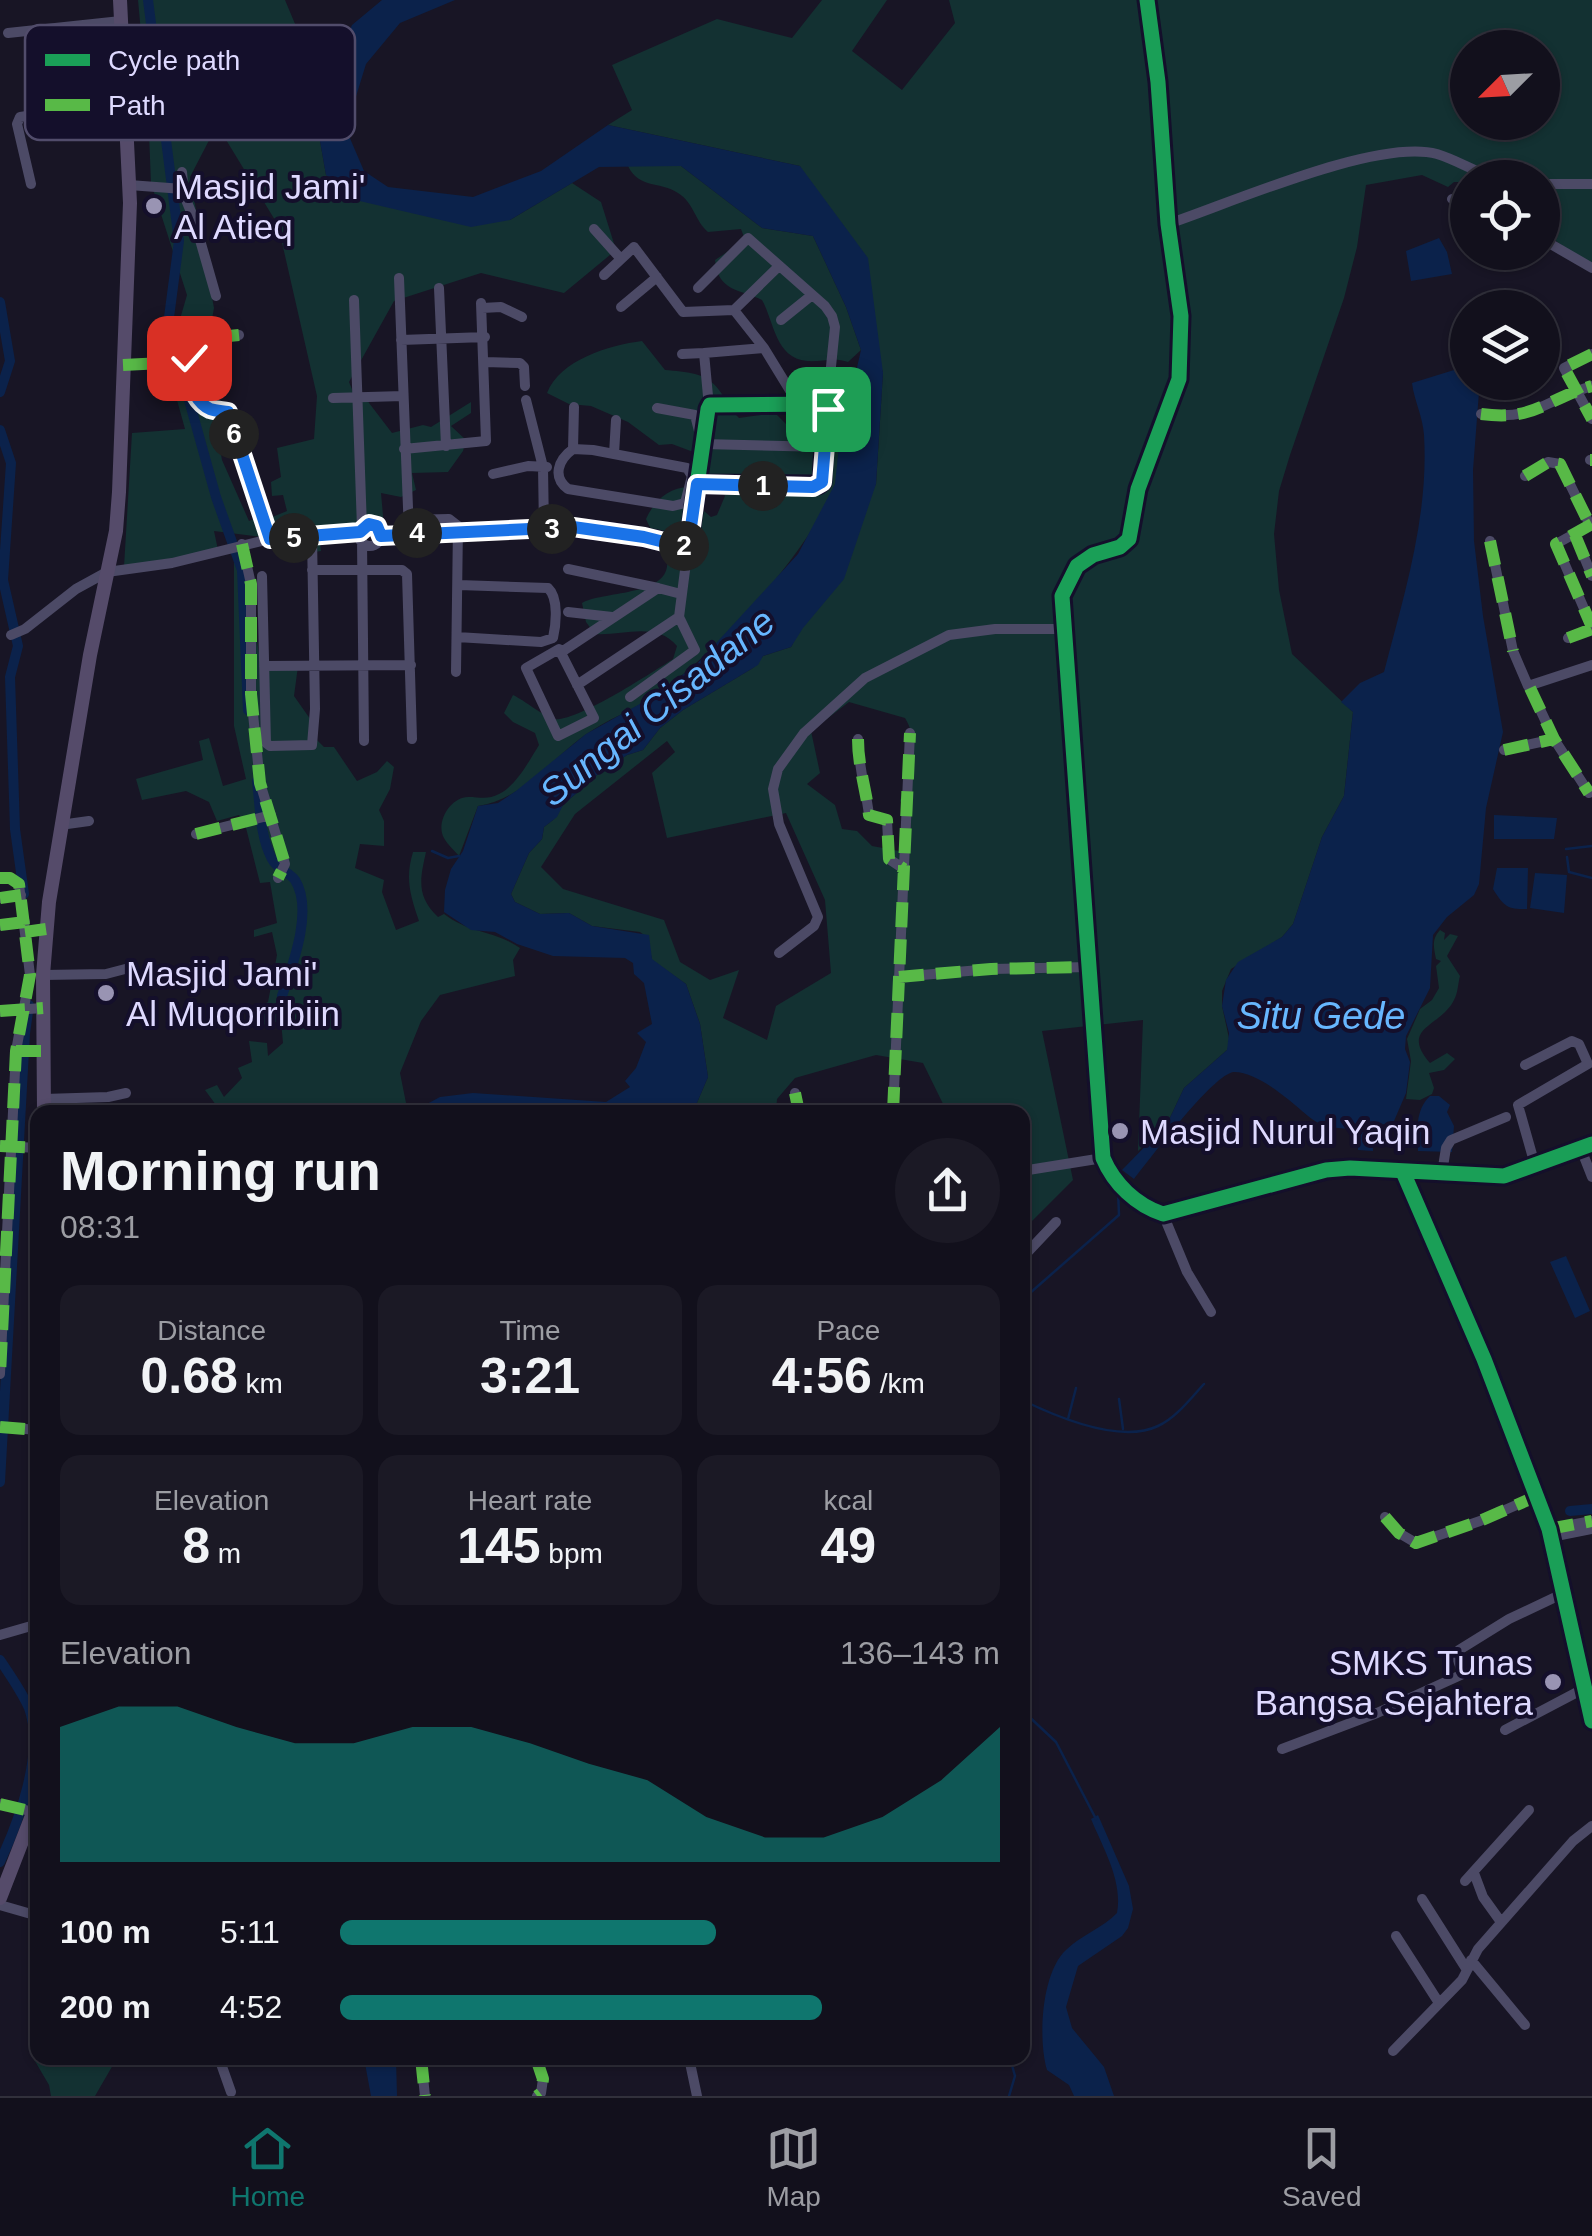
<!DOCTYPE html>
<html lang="en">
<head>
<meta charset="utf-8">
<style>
  body { margin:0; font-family:Helvetica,sans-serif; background:#1b1925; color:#f1f3f6; height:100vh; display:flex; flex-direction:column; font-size:38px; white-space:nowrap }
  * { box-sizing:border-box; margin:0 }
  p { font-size:32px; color:#9c9da3 }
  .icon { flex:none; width:55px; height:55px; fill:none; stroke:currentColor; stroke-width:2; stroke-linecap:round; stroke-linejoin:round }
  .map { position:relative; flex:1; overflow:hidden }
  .details { position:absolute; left:30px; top:1105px; width:1000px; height:960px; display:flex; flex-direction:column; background:#12101c; border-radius:20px; box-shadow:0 2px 8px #0004,0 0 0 2px #31303b }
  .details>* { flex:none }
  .needle { width:65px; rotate:246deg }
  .tools { position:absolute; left:1450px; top:30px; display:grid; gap:20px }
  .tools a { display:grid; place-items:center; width:110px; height:110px; border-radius:50%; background:#12101c; box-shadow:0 2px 8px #0004,0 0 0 2px #31303b; font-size:50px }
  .pin { position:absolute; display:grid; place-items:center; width:85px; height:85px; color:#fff; margin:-42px; border-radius:20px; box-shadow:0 5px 15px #0006 }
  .km { position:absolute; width:50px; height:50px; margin:-25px; border-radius:50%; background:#222; color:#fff; font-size:28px; line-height:50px; text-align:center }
  .round { display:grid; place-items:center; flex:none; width:105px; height:105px; border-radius:52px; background:#1b1925 }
  .head { display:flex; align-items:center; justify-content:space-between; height:170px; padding:0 30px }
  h1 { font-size:55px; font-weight:700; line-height:75px }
  .stats { display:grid; grid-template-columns:repeat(3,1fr); gap:15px; height:170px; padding:10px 30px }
  .stats div { display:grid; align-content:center; border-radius:20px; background:#1b1925; text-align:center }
  .stats b { font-size:50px; font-weight:700 }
  .stats small { font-size:28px; font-weight:400 }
  .stats p { font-size:28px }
  .chart { height:280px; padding:20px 30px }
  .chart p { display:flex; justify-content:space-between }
  .chart svg { width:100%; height:180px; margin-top:10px; fill:#0f766e; opacity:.7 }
  ul { padding:0 30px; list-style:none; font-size:32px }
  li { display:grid; grid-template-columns:160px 120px 1fr; align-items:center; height:75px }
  li i { height:25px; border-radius:12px; background:#0f766e }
  .menu { display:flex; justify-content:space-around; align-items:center; height:140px; border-top:2px solid #31303b; background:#12101c; font-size:28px; color:#9c9da3 }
  .menu a { display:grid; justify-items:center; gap:5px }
  .menu .on { color:#0f766e }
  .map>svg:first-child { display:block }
  .green { fill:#133132; fill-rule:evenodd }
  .water { fill:#0b224b }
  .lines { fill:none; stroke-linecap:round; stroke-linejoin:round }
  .stream { stroke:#0b224b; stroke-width:2.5 }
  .canal { stroke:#0b224b; stroke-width:10 }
  .minor { stroke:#4c4a66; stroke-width:10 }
  .major { stroke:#554b6a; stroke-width:14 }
  .quiet { stroke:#58b947; stroke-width:12; stroke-dasharray:25 12; stroke-linecap:butt }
  .cycleway-casing { stroke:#140f2b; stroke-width:21 }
  .cycleway { stroke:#1a9f57; stroke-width:15 }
  .route-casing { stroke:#fff; stroke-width:20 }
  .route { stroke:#1a73e8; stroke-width:12 }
  .poi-dot { fill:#9994b3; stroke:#140f2b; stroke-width:4 }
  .labels { text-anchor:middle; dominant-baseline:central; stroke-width:8; stroke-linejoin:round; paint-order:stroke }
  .poi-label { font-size:35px; fill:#ded9ff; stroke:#140f2b; text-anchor:start }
  .water-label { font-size:38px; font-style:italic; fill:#67b7ff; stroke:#140f2b }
  .key { fill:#140f2b; stroke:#514c6b; stroke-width:2.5 }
  .key-label { font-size:28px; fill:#ded9ff }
</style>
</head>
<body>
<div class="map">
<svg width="1592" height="2096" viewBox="0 0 1592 2096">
  <rect width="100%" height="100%" fill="#181525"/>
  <path class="green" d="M138,0h147l13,31 40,8 5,7 -29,61 12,68 184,45 62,-37 29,19 15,48 -52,43 -83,-20 -87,28 -45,81 9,22 8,-5 26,34 31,-8 8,2 40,-25v11l-20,13 15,14 -3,11 -15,21 -36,1 4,17 -15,7 -20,-4 3,34 -16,1 -3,12 -45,3 1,8 -19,3 -10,-4 1,-23 -10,-5 -13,3 -9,12 -47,-6 4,19 -94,17 8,-134 53,-4 -18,-65 20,-69 -36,-112 -3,-74zM217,125l61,100 39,171 -3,43 -37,9 4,29 -10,5 1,14 11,-1 4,16 -22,9 -4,-4 -12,5 -27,-61 -18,-97 10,-55 -24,-131z
    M822,0h65l-35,51 50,39 53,-67 -6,-23h643v263l-16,-7 -33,-25 -1,-53h-74l-1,4h-13l-6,5 -26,-12 -56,10 -9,62 -13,51 -54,157 -11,36 -5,43 5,56 13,64 61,58 -9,84 -22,41 -29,87 -11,13 -51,32 -9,22v15l8,37 -3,7 -43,38 -17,36 -29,27 5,-131 -101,11 31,149 -50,50 -1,-118h-75l-24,-49 -47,-8 -81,23 -18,21 -1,13h-83l15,-35 -8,-53 -14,-40 -34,-24 -4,-22 -8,-6 -48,-6 -23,-13 -29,1 -25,-12 -4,-8 18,-41 13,-14 2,-12 9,-7 10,-15 34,-30 30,-20 16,-5 17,-22 23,-18 70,-42 10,-12 28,-9 85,-163 7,-112 -83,-206 -192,-41 24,-15 -20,-45 105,-46 75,19zM1468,48h74v74h-74zM849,702l56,16c17,29 4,54 -5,83 18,19 11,30 -1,50l-27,-5 -15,-15 -15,-2 -7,-24 -28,-21 13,-11 -9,-42zM667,741l8,11 -23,21 15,65 119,-25 39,87 6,73 -55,33 -9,34 -44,-22 16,-48 -29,10 -30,-18 -16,-42 -101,-31 -22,-22 34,-53z
    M628,166h53l81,62 51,8 33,71 15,43 -13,12c-14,-5 -26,0 -41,-1 -32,-3 -33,-40 -45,-61 -22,-11 -44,-8 -47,-40l30,-20 -4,-11 -33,3c-13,-11 -14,-29 -30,-39 -18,-12 -39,-4 -50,-27z
    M642,341l23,29c21,2 41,2 54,20 8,10 10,19 20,28l36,-5 41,41 23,-8c-1,12 -1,27 -4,38 -21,64 -127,179 -183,213 -21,14 -46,23 -67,38 -35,25 -62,64 -107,71l-19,50c-4,-5 -12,-12 -15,-18 -9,-16 7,-41 24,-41 12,0 20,3 31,-3 17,-8 30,-33 40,-49l-4,-12 -22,-11 -9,-9 9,-18c11,5 32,22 40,24 21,5 101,-48 120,-60l4,-13c-21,-25 -54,-10 -82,-12l-9,-12 -4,-19c21,-13 99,-6 83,-50 -4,-12 -14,-21 -19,-34 8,-18 23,-32 43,-32l9,19 13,11 6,-2 8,-19c-9,-16 -22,-26 -29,-43l-24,-9 -13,1 -31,-23 -37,-16 -22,-2 -22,-11c13,-33 62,-48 95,-52z
    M234,546l12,19 15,103 37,-2 -4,30 19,27 -4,9 15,15h10l23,34 20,-9 10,-11 7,6 -4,22 -11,21 5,11v25l-24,-2 -5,24 29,12 -2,12 14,38 23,-9c-9,-26 -14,-43 -6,-69h13c-6,27 -10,44 12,65l6,-3c26,20 50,16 76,34l-7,12 2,16 -75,19 -19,26 -21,52 6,30 -26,9h-164v-7l-11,-15 12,-5 7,12 18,-19 -4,-10 14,-6 -3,-21 18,2 1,13 15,-13 -2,-22 -28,6 -6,-14 21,-11 9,-47 -5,-23 -18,5v-7l23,-7 -7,-41 -10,1 -16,-63 -5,-5 -22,6 -8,-19 -23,-11 -44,9 -6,-21 67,-19 -4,-19 10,-3 14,48 23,-7 -12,-53z
    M1440,930l5,3 -1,7 6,-6 8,2 -11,20 13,20c-2,7 -2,17 -6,24 -13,27 -55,27 -24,63l17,-10 8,6 -11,11 -15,3 5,15 -2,6 -12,6 -14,-1 5,-38 -4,-22 13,-30 12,-9 7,-12 -3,-22 5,-5 -5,-2c-2,-11 -5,-19 4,-29z
    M37,2049l1,9h79l-22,38h-44l-2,-11 -17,-29z"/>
  <path class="water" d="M382,0h73l-55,23 -34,41 -20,65 18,42 24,16 85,10 68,-26 67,-46 192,41 68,92 15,115 -7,111 -32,95 -41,49 -12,19 -28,9 -5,9 -75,45 -23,18 -17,22 -16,5 -30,20 -34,30 -6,12 -13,10 -2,12 -13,14 -18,41 4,8 25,12 29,-1 23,13 57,9 3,24 34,25 14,40 8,53 -15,35h-281l28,-15 33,-4 133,9 24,-15 -5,-6 11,-13 10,-26 -9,-9 15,-9 -8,-41 -10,-9 -1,-11 -8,-5 -72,-2 -36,-12 -22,-12 -24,-2 -27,-18 1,-22 6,-21 12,-18 15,-45 20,-3 18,-12 70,-57 68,-38 42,-31 102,-111 37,-70 4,-38 22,-96 -15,-43 -33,-71 -51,-8 -81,-62 -82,1 -89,53 -39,7 -120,-28 -25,-24 -12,-68 38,-82z
    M1439,238l8,14 5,22 -41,7 -5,-30z
    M1467,366l1,16 9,1 2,9 -6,78 1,71 9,75 20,116 -17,76 -7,76 -5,11 -27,22 -14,18 -3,53 -24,48 -1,13 5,13 -4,31 -12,28 -22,7 1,23 -15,-1 -1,-21c-40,-1 -39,-5 -68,-29 -14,-11 -36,-28 -55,-28 -20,1 -85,88 -100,107l-12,-9 45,-46 17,-36 43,-38 2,-17 -7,-27 4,-26 12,-18 44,-25 11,-13 29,-87 22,-41 9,-84 -12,-10 19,-19 24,-11c20,-77 45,-156 40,-237 -1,-18 -10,-35 -12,-52z
    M1494,815l63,3 -3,21h-60z
    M1497,868h31l-1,41c-20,1 -24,-4 -34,-20z
    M1535,873l32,2 -3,38 -34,-5z
    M1430,1096h9l11,9 -3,7 7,14 -2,26 -34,-1c-1,-20 -3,-41 12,-55z
    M1566,1256l24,55 -15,7 -25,-56z
    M1098,1815l31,71 4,23 -5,19 -6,8 -44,30 -12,41 6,21 32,39 10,29h-40l-5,-11 -22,-15c-9,-30 -6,-97 19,-120 15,-15 37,-22 51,-37 6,-32 -14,-65 -26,-94z
    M364,2058h32l1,38h-26z"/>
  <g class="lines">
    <path class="stream" d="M1566,849l26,-3
      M432,851l16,7 11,-2
      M1567,857l2,15 23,6
      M1022,1300l97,-85 -1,-25
      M1119,1399l4,30
      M1022,1400c35,17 98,44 136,26 18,-8 33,-28 46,-42
      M1022,1413l4,8 -4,2
      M1068,1419l8,-31
      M1022,1710l34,32 40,77
      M1009,2096l6,-20 -5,-18"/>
    <path class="canal" d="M148,0l31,241 -11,84 48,172 26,73 6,140
      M0,302l10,59 -10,31
      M0,430l11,33 -8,117 15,66 -8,31 5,152 9,65
      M257,781c3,25 3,56 15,78 5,10 17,13 23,21 19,30 -3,87 -13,116
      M0,1482l25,-449 4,-28
      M1570,1511l22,-2
      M0,1660c10,15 22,32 29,48 16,44 -10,113 -29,154"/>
    <path class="minor" d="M1147,0l11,82 10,142 13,92 -2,63 -41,110 -9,50 -9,8 -27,8 -16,11 -15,30 41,562c11,26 33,47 60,56l163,-44 24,-2 154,8 88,-32
      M8,33l113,-12
      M50,53l72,-8
      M182,172l2,23 10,24 22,77
      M31,184l-14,-60 3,-7 104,-15
      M1542,184h50
      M129,185l54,4
      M1452,199l16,6
      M1168,224c63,-21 209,-86 269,-70 20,6 38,18 58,24
      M594,229l27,30
      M1542,239l50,29
      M604,275l30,-28 49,65 51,-2 30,38 33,54
      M399,278l10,255
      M439,288l7,158
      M698,288l50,-50 77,68 7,10 3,11 -8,79
      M354,300l8,228
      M621,307l36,-30
      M482,308l19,-1 21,10
      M734,310l45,-44
      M781,320l31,-25
      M401,340l84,-3
      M704,353l60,-5
      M682,354l22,-1 5,54
      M1592,354l-28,14 28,51
      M184,362l4,19 17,24 23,7 42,127
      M485,362l35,1 4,4 1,19
      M123,365l61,-3 8,-6 8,-17 39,-4
      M333,398l70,-2
      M657,408l38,7 4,16
      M1481,414c56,7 62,-14 111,-28
      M703,444l123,3
      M404,449l82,-8 -5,-138
      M573,449l20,1 94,18 5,8 -7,27 -12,3 -105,-17c-16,-12 -10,-29 5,-40z
      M573,449l1,-42
      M614,454l2,-34
      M1590,460h2
      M493,474l35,-8 19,1
      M1525,476l23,-14 12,2 30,61
      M407,520l42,-1 9,7 -2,146
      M1592,524l-36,20 36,83
      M359 535a11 11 0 1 1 22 0a11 11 0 1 1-22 0Z
      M544,529c49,-3 97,7 144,18l20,-138 2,-4 116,-1 -4,78 -4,3 -121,-1
      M1575,535l17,41
      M381,536l163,-7 -1,-62 -17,-67
      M362,540l2,201
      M1490,541l23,110 15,35 64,-21
      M242,544l9,40v110l9,89 25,81 -7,14
      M568,569l90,19
      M312,570h90l5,4 5,165
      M262,576l4,167 4,3 42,-1 3,-36 -3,-172
      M568,612l44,5
      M11,635l14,-6 51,-40 31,-17 65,-9 98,-24 90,-7
      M457,637l84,5 12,-4c3,-13 6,-40 -5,-50l-89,-3
      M1568,638l24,-9
      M559,649l35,69 -36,18 -32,-68z
      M560,653l98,-65 23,6
      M264,666l147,-1
      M577,685l102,-68 9,-70
      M1530,688l24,51 35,54
      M630,697l65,-47 -16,-33
      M858,739c0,27 8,50 11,76l18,5 2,39 15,10
      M1504,750l50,-11
      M60,825l29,-4
      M196,834l75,-19
      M0,878h10l9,6 11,91 -14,76 -16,323
      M0,898l21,-3
      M0,925l25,-3
      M779,953l35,-27 4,-9 -39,-93 -6,-35 5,-20 26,-36 61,-55 84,-43 46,-6h72
      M43,975l63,-1 23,-6
      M899,977l92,-8 99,-2
      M0,1011l43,-3
      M16,1051h27
      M1525,1065l47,-24 7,3 9,20 -70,41 17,60
      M795,1093l4,19
      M44,1099l64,-2 18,-4
      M893,1112l17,-379
      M0,1146l38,2
      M1581,1149l11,28
      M1022,1171l81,-13
      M1403,1172l81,187 65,170 43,192
      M1442,1173l4,-25 5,-8 55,-23
      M1163,1214l24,58 24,40
      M1022,1258l34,-36
      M0,1427l38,3
      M1385,1517l14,16 17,10 64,-22 57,-25
      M1549,1529l43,-8
      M1551,1537l41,-8
      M0,1635l38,-11
      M1505,1730l80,-42
      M1282,1749l95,-36 86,-39 -7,-19 3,-5 50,-31 55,-26
      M0,1804l34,8
      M1474,1873l9,24 18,25
      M1465,1881l64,-71
      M1422,1899l45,71
      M0,1905l38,11
      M1396,1936l43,67
      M1471,1960l54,65
      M1393,2051l69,-71 16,-31 95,-108 19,-15
      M219,2058l12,34
      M421,2058l4,38
      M536,2058l7,21 -2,14 -4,3
      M689,2058l8,38
      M132,2062l14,-4"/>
    <path class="major" d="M44,1112l-1,-137 6,-73 41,-247 26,-124 3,-39 11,-289 -10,-203
      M0,1898l38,-98"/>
    <path class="quiet" d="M1592,354l-28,14 28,51
      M184,362l4,19 17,24 23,7 42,127
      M123,365l61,-3 8,-6 8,-17 39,-4
      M1481,414c56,7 62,-14 111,-28
      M1590,460h2
      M1525,476l23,-14 12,2 30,61
      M1592,524l-36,20 36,83
      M1575,535l17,41
      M1490,541l23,110
      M242,544l9,40v110l9,89 25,81 -7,14
      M1568,638l24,-9
      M1530,688l24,51 35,54
      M858,739c0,27 8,50 11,76l18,5 2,39 15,10
      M1504,750l50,-11
      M196,834l75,-19
      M0,878h10l9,6 11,91 -14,76 -16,323
      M0,898l21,-3
      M0,925l25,-3
      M25,932l21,-3
      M899,977l92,-8 99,-2
      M0,1011l43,-3
      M16,1051h27
      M795,1093l4,19
      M893,1112l17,-379
      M0,1146l38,2
      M0,1427l38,3
      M1385,1517l14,16 17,10 64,-22 57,-25
      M1549,1529l43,-8
      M0,1804l34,8
      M421,2058l4,38
      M536,2058l7,21 -2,14 -4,3"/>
    <defs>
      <path id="cycleway" d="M1147,0l11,82 10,142 13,92 -2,63 -41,110 -9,50 -9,8 -27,8 -16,11 -15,30 41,562c11,26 33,47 60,56l163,-44 24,-2 154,8 88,-32
        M544,529c49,-3 97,7 144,18l20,-138 2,-4 116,-1 -4,78 -4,3 -121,-1
        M1403,1172l81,187 65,170 43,192"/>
    </defs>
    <use href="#cycleway" class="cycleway-casing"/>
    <use href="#cycleway" class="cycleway"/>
  </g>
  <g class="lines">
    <defs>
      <path id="route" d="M189,358l-5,4c3,15 10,40 26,47 6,2 12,2 18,3l42,127 90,-7 9,-8 8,2 4,10 192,-9 71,10 44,11 9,-64 116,3 9,-5 6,-73"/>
    </defs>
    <use href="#route" class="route-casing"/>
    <use href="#route" class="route"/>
  </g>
  <g class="poi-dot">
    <circle cx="154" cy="206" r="10"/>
    <circle cx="106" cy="993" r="10"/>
    <circle cx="1120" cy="1131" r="10"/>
    <circle cx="1553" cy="1682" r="10"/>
  </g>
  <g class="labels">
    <g class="poi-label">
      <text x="174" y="186">Masjid Jami'<tspan x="174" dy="40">Al Atieq</tspan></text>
      <text x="126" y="973">Masjid Jami'<tspan x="126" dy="40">Al Muqorribiin</tspan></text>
      <text x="1140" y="1131">Masjid Nurul Yaqin</text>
      <text x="1533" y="1662" text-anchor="end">SMKS Tunas<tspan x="1533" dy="40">Bangsa Sejahtera</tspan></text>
    </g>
    <g class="water-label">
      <text transform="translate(657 707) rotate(-39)">Sungai Cisadane</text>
      <text x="1321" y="1016">Situ Gede</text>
    </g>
  </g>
  <rect x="25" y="25" width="330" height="115" rx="15" class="key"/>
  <rect x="45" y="54" width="45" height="12" fill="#1a9f57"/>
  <rect x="45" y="99" width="45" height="12" fill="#58b947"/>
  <g class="key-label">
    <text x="108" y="70">Cycle path</text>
    <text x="108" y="115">Path</text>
  </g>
</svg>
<div class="tools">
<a><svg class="needle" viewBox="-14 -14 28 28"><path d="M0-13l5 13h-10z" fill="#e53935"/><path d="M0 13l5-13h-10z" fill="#9c9da3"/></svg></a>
<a><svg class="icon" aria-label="locate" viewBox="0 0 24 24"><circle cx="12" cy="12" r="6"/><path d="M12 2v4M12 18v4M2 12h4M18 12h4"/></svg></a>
<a><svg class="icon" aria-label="layers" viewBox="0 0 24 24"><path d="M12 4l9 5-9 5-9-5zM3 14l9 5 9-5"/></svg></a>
</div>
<div class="pin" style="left:828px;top:409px;background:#1e9e55"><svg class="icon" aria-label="arrive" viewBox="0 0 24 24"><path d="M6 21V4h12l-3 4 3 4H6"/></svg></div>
<div class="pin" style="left:189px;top:358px;background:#d93025"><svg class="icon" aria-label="check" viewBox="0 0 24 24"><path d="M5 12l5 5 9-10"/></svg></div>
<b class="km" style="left:763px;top:486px">1</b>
<b class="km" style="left:684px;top:546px">2</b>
<b class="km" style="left:552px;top:529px">3</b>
<b class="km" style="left:417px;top:533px">4</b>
<b class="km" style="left:294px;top:538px">5</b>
<b class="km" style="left:234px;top:434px">6</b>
<section class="details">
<div class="head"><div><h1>Morning run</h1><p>08:31</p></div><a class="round"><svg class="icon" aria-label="share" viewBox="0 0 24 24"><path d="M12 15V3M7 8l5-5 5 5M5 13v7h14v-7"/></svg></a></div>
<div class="stats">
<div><p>Distance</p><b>0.68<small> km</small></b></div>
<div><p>Time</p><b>3:21</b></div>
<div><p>Pace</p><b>4:56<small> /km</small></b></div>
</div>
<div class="stats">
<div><p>Elevation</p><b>8<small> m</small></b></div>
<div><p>Heart rate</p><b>145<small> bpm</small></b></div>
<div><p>kcal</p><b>49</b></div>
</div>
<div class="chart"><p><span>Elevation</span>136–143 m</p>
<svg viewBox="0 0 160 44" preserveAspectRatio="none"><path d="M0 44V11L10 6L20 6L30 11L40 15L50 15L60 11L70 11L80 15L90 20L100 24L110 33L120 38L130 38L140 33L150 24L160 11V44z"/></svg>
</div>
<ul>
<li><b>100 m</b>5:11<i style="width:57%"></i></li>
<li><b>200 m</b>4:52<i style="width:73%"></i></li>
</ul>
</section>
</div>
<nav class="menu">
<a class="on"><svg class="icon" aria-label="home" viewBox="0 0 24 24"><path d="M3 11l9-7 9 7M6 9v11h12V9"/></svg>Home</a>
<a><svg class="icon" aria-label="map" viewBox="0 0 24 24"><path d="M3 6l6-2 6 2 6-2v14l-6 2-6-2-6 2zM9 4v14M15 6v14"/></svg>Map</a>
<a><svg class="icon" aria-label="saved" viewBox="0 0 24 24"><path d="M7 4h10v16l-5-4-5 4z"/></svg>Saved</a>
</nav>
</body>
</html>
